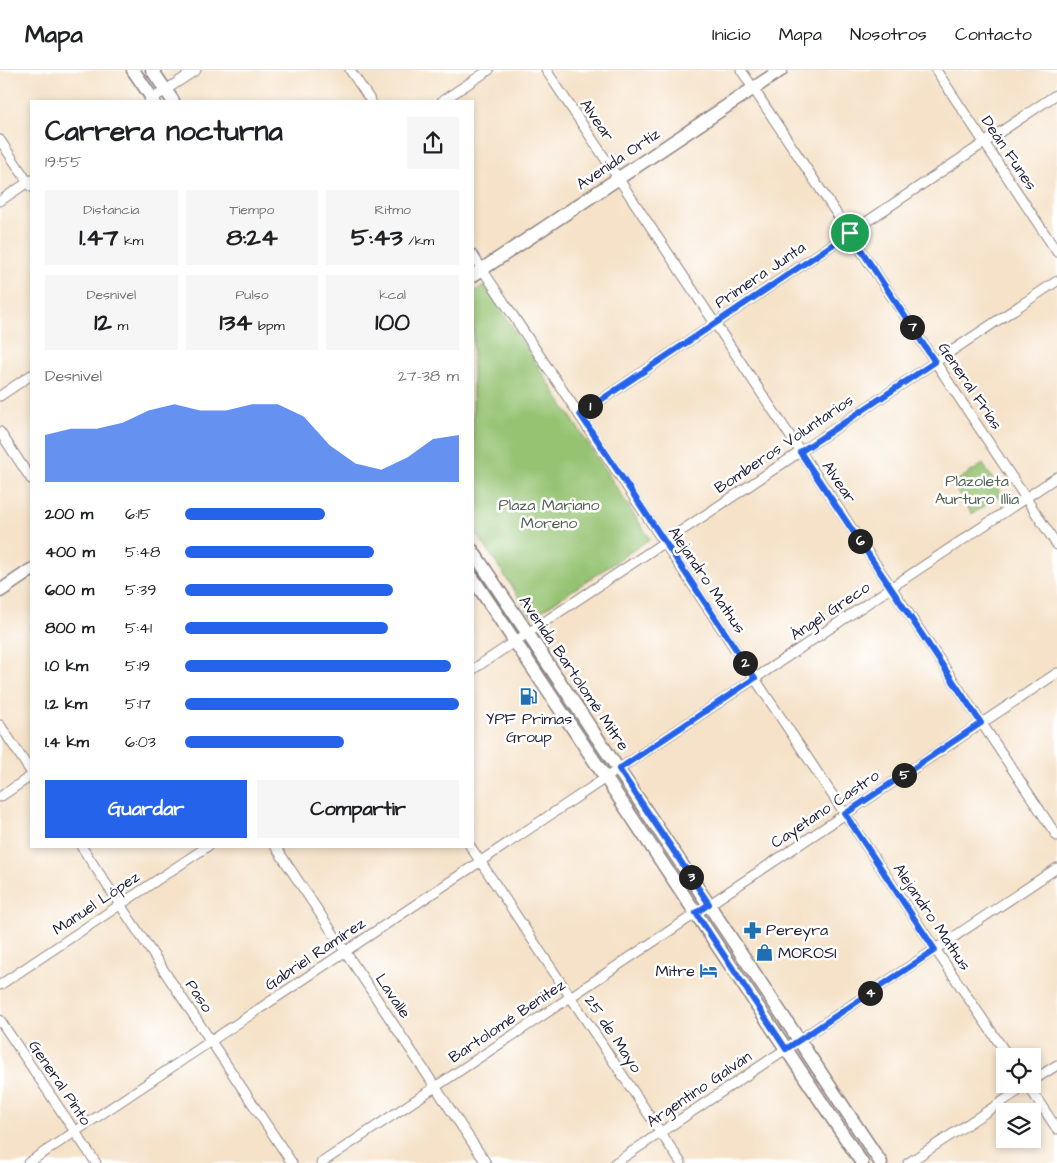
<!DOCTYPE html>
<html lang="es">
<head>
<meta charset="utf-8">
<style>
  body { margin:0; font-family:"Architects Daughter",sans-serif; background:#f6f6f6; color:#202124; height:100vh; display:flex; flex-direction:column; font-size:19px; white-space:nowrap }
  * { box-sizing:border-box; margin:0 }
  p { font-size:16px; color:#757577 }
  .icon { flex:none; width:28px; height:28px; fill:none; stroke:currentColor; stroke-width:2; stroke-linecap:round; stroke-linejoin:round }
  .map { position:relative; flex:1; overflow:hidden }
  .details { position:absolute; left:30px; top:30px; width:444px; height:748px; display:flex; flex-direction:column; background:#fff; border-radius:0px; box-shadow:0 2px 8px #0003 }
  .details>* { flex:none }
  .controls { position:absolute; left:996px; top:978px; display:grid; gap:10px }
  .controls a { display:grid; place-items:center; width:45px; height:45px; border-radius:0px; background:#fff; box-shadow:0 2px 8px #0003; font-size:25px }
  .pin { position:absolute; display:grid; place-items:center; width:42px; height:42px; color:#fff; margin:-21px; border:2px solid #fff; border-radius:50%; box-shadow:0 1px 5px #0007 }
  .km { position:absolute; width:25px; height:25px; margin:-12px; border-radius:50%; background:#222; color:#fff; font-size:14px; line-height:25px; text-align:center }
  .round { display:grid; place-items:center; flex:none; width:52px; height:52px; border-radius:0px; background:#f6f6f6 }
  .summary { display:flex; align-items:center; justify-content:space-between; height:85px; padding:0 15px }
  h1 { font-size:28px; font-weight:700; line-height:38px }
  .stats { display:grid; grid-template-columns:repeat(3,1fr); gap:8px; height:85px; padding:5px 15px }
  .stats div { display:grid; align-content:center; border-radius:0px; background:#f6f6f6; text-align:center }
  .stats b { font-size:25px; font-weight:700 }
  .stats small { font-size:14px; font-weight:400 }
  .stats p { font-size:14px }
  .chart { height:140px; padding:10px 15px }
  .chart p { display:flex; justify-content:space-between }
  .chart svg { width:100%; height:90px; margin-top:5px; fill:#2563eb; opacity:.7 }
  .cta { display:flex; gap:10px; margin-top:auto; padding:10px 15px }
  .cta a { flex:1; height:58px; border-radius:0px; background:#2563eb; color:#fff; font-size:20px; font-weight:700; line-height:58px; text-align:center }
  .cta a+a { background:#f6f6f6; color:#202124 }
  ul { padding:0 15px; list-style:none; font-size:16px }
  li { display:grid; grid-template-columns:80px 60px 1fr; align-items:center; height:38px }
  li i { height:12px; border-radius:6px; background:#2563eb }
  header { display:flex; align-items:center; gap:30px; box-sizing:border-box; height:70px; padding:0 25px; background:#fff; border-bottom:1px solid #e0e0e0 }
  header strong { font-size:24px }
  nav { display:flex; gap:28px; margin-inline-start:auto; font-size:18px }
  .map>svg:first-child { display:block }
  .green { fill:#95c372; stroke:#5c7256 }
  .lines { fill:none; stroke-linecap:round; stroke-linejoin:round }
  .street-casing { stroke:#8c8282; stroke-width:11 }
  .secondary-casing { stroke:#8c8282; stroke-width:15 }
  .street { stroke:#fff; stroke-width:9 }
  .secondary { stroke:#fff; stroke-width:12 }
  .route-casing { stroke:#fff; stroke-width:10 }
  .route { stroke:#2563eb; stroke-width:6 }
  .labels { text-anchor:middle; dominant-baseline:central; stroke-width:5; stroke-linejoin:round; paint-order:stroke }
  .street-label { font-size:16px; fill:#22223b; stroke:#fff }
  .park-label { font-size:16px; fill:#506251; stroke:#fff }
  .poi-label { font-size:16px; fill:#22223b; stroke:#fff; text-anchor:start }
</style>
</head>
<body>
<header>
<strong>Mapa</strong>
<nav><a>Inicio</a><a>Mapa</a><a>Nosotros</a><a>Contacto</a></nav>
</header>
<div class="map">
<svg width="1057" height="1093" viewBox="0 0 1057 1093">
  <rect width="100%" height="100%" fill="#fff"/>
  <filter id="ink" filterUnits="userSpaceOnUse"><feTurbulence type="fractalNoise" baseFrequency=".02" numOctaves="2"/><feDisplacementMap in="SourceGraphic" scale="10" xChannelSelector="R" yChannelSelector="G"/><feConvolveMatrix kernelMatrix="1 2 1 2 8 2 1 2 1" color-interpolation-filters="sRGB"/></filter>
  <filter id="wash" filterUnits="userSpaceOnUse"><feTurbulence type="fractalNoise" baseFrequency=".0096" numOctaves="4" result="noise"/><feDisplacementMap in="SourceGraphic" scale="20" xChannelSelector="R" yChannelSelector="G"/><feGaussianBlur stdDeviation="1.12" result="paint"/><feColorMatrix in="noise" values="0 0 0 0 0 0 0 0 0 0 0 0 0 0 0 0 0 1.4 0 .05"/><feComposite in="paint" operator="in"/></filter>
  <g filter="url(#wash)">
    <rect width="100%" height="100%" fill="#f5e2c8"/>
    <path class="green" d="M485,215l165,254 -118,78 -59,-89v-235z
      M983,394l17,27 -2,6 -26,17 -20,-30z"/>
  </g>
  <g filter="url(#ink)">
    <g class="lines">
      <defs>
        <path id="street" d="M350,0l21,31
          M546,0l511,766
          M741,0l316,475
          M936,0l121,182
          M149,31l47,-31
          M442,31l47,-31
          M0,70l31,47
          M0,131l31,-21
          M472,184l463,695 73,107
          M0,326l31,-21
          M580,344l477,-320
          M0,362l31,47
          M472,600l585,-389
          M0,655l31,47
          M0,727l31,-21
          M81,776l211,317
          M275,776l211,317
          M470,776l211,317
          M0,915l208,-139
          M0,950l96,143
          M1032,1011l25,-16
          M1027,1014l30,45
          M28,1093l1029,-686
          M321,1093l736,-490
          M615,1093l442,-295
          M908,1093l121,-79"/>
        <path id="secondary" d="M133,0l21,31
          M152,0l21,31
          M472,206l309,-206
          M472,480l409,613
          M472,507l390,586
          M0,521l31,-21"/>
      </defs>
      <use href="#street" class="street-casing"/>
      <use href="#secondary" class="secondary-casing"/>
      <use href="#street" class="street"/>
      <use href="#secondary" class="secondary"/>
    </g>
  </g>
  <g class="lines" filter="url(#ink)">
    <defs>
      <path id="route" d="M850,163l85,129 -135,90 181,271 -136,91 90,136 -149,99 -90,-136 13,-9 -90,-135 136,-91 -175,-264z"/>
    </defs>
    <use href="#route" class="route-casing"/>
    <use href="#route" class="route"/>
  </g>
  <defs>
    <symbol id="fuel-bare" viewBox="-9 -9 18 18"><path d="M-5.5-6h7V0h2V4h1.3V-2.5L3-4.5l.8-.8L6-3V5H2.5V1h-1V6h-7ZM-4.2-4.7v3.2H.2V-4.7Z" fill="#1f6fb2" stroke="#fff" stroke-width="2.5" paint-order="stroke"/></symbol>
    <symbol id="pharmacy-bare" viewBox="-9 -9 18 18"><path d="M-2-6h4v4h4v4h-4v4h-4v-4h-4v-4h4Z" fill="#1f6fb2" stroke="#fff" stroke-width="2.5" paint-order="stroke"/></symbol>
    <symbol id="shop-bare" viewBox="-9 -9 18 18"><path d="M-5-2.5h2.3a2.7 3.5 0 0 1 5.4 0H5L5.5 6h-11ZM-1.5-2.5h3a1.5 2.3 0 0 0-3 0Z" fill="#1f6fb2" stroke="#fff" stroke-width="2.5" paint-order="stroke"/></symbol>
    <symbol id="hotel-bare" viewBox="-9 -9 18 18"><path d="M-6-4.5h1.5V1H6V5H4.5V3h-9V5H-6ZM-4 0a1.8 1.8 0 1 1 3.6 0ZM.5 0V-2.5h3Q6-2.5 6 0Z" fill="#1f6fb2" stroke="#fff" stroke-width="2.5" paint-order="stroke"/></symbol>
  </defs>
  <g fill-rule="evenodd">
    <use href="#fuel-bare" x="516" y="614" width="25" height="25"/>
    <use href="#pharmacy-bare" x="740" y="848" width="25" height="25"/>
    <use href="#shop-bare" x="752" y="870" width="25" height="25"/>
    <use href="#hotel-bare" x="696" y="888" width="25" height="25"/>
  </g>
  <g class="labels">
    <g class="street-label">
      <text transform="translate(597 50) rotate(56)">Alvear</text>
      <text transform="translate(1009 83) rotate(56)">Deán Funes</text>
      <text transform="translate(618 89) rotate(-34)">Avenida Ortíz</text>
      <text transform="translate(760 205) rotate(-34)">Primera Junta</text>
      <text transform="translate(970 316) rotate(56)">General Frías</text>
      <text transform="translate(784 374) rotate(-34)">Bomberos Voluntarios</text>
      <text transform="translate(839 412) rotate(56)">Alvear</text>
      <text transform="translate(707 510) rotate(56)">Alejandro Mathus</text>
      <text transform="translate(830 541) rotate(-34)">Ángel Greco</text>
      <text transform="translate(574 603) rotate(56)">Avenida Bartolomé Mitre</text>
      <text transform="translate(825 739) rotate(-34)">Cayetano Castro</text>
      <text transform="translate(96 833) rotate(-34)">Manuel López</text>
      <text transform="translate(932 847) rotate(56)">Alejandro Mathus</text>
      <text transform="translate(315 884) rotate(-34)">Gabriel Ramírez</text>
      <text transform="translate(199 926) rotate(56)">Paso</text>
      <text transform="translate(393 926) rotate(56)">Lavalle</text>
      <text transform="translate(507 951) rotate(-34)">Bartolomé Benitez</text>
      <text transform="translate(613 964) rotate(56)">25 de Mayo</text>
      <text transform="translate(60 1013) rotate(56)">General Pinto</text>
      <text transform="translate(699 1019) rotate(-34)">Argentino Galván</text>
    </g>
    <g class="park-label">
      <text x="977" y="411">Plazoleta<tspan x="977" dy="18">Aurturo Illia</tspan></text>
      <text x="549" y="435">Plaza Mariano<tspan x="549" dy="18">Moreno</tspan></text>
    </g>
    <g class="poi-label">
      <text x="529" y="649" text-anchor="middle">YPF Primas<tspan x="529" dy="18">Group</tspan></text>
      <text x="766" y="860">Pereyra</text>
      <text x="778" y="883">MOROSI</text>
      <text x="695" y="901" text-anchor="end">Mitre</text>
    </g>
  </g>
</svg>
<div class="controls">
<a><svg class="icon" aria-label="locate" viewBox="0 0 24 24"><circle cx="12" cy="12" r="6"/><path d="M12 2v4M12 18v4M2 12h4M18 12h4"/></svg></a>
<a><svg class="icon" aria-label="layers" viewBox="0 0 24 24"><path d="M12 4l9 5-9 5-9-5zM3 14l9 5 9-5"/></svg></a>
</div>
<div class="pin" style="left:850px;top:163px;background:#1e9e55"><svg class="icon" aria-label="arrive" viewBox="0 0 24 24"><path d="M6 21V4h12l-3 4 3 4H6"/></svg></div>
<b class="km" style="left:590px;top:336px">1</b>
<b class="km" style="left:745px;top:593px">2</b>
<b class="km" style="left:691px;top:807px">3</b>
<b class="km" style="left:870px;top:923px">4</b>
<b class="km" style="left:904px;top:705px">5</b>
<b class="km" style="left:860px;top:471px">6</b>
<b class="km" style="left:912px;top:257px">7</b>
<section class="details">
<div class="summary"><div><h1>Carrera nocturna</h1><p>19:55</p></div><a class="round"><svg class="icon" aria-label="share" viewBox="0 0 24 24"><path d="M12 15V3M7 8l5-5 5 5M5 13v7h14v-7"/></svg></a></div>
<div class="stats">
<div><p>Distancia</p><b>1.47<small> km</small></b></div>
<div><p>Tiempo</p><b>8:24</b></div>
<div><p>Ritmo</p><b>5:43<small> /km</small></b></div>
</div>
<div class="stats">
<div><p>Desnivel</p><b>12<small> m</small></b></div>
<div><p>Pulso</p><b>134<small> bpm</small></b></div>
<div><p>kcal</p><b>100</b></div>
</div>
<div class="chart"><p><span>Desnivel</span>27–38 m</p>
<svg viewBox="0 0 160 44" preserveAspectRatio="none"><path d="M0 44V21L10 18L20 18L30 15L40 9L50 6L60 9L70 9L80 6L90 6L100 12L110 26L120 35L130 38L140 32L150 23L160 21V44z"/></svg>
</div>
<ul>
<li><b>200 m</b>6:15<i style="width:51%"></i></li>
<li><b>400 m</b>5:48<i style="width:69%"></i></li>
<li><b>600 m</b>5:39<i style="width:76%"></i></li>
<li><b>800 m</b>5:41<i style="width:74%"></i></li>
<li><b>1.0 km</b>5:19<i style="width:97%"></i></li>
<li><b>1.2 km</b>5:17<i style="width:100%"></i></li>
<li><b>1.4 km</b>6:03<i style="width:58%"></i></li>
</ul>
<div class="cta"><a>Guardar</a><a>Compartir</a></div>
</section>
</div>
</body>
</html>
